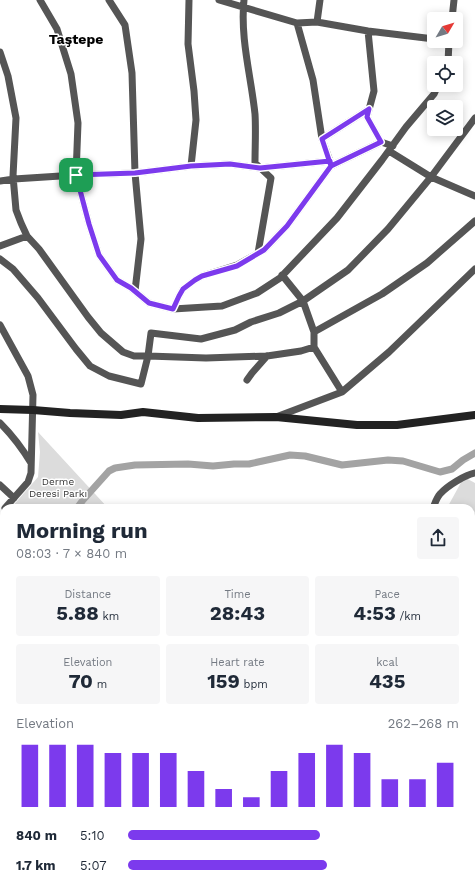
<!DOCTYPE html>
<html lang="en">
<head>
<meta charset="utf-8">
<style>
  body { margin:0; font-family:"Work Sans",sans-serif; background:#f6f6f7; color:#1f2937; height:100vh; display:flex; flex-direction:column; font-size:15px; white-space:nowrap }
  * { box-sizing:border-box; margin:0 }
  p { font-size:13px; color:#747a83 }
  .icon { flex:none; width:22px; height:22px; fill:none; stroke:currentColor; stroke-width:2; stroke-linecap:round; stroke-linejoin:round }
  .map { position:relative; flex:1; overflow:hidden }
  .drawer { position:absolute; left:0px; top:504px; width:475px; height:384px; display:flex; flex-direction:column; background:#fff; border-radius:12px 12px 0 0; box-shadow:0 2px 10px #0003 }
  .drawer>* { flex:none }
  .needle { width:26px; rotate:52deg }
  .fabs { position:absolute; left:427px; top:12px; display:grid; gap:8px }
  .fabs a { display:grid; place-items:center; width:36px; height:36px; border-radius:4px; background:#fff; box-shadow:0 2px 10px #0003; font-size:20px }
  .pin { position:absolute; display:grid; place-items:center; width:34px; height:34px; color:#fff; margin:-17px; border-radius:8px; box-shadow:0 2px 6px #0006 }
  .round { display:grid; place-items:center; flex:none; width:42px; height:42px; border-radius:4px; background:#f6f6f7 }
  .overview { display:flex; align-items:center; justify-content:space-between; height:68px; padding:0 16px }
  h1 { font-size:22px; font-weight:700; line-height:30px }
  .stats { display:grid; grid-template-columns:repeat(3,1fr); gap:6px; height:68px; padding:4px 16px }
  .stats div { display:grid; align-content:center; border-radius:4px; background:#f6f6f7; text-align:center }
  .stats b { font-size:20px; font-weight:700 }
  .stats small { font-size:11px; font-weight:400 }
  .stats p { font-size:11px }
  .chart { height:112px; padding:8px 16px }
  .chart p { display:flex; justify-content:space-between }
  .chart svg { width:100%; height:72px; margin-top:4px; stroke:#7c3aed; stroke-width:6 }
  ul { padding:0 16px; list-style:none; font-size:13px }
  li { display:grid; grid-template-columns:64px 48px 1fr; align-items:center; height:30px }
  li i { height:10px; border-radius:5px; background:#7c3aed }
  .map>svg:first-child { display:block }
  .green { fill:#dcdcdc }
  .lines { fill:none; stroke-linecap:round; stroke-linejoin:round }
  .canal { stroke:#a3a3a3; stroke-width:7 }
  .street { stroke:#555; stroke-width:7 }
  .secondary { stroke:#222; stroke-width:8 }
  .route-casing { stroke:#fff; stroke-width:8 }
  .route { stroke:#7c3aed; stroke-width:5 }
  .labels { text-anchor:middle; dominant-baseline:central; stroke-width:3; stroke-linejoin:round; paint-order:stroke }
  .park-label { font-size:10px; fill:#333; stroke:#fff }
  .district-label { font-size:14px; font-weight:bold; fill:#000; stroke:#fff }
</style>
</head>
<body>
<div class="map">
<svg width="475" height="888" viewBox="0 0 475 888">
  <rect width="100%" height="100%" fill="#fff"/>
  <path class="green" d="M38,432l70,76h-97l27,-31 2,-25z
    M464,477l11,6v108h-4v-83h-24z
    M4,515v90l-4,4v-90z"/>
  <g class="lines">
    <path class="canal" d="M77,508l6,-8 26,-29 6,-3 20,-3 53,-1 25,2 21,-2h15l41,-9 15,1 37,9 46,-5 15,1 37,11 12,-3 11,-9 12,-7
      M0,571l4,-1"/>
    <path class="street" d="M40,0l17,29 14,45 7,49 -2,52 13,49 10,31 18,25 14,8 18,15 24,6 49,-3 35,-13 23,-15 57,-60 45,-58 24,-33 28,-33 4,-9
      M109,0l16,25 7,48 3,100 6,66 -6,52
      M189,0l-1,44 6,47 2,29 -5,46
      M219,0l78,23 20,-1 51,9 66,8
      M244,0c-4,38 7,76 11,114 1,16 0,33 0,49l16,15 -13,75
      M452,19l2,-19
      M317,22l3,-22
      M297,23l16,57 9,59
      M368,31l6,60 -7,26 14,25
      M446,41h3l-1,22
      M0,52l8,24 8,42 -3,58 3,34 5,13 6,13 12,13 49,68 13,16 22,19 11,4h14l58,2 61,-2 34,-5 13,-4
      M389,151l42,26 44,19
      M331,164l-9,-25 47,-30
      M0,181l14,-2 62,-4 59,-2 56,-7 39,-2 30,4 70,-7
      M0,246l27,-10
      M0,259l13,10 25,29 38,51 14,17 19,10 32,8 7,-28 3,-23 50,6 34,-9 16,-8 28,-9 24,-12 45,-31 40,-41 43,-52 44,-59
      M282,275l21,26 11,31v15l28,45
      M173,309l6,-13 4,-7 12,-9 7,-4 35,-11 27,-15 23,-24 44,-60 50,-24 12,4
      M0,325l28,51 5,19 -2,78 -3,9 -23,26
      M314,332l68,-38 45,-31 48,-42
      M247,380l5,-7 15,-17
      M276,417l66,-25 47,-40 86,-83
      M0,423c12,12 22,25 31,40
      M0,485l14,13
      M433,508c2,-5 4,-11 7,-14 7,-8 25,-19 35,-21
      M0,746l4,4
      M0,779l4,-3
      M0,876l4,-2
      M112,884v4
      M271,884l2,4
      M177,888l1,-4
      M200,888l7,-4"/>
    <path class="secondary" d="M0,409l33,1 37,3 51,2 22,-3 55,6 78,-1 81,8h40l78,-10"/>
  </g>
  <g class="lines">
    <defs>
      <path id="route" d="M76,175l13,49 10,31 18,25 14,8 18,15 24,6 6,-13 4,-7 12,-9 7,-4 35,-10 27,-16 23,-24 44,-60 -9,-27 47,-30 -2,8 14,25 -50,24 -1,-5 -70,7 -30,-4 -39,2 -56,7 -59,2"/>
    </defs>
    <use href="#route" class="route-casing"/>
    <use href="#route" class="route"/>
  </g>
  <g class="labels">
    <g class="park-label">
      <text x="58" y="481">Derme<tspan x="58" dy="12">Deresi Parkı</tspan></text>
    </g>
    <g class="district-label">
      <text x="76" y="39">Taştepe</text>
    </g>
  </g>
</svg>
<div class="fabs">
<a><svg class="needle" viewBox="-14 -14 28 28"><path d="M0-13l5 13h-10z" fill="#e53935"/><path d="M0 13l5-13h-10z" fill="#747a83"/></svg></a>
<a><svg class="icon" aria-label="locate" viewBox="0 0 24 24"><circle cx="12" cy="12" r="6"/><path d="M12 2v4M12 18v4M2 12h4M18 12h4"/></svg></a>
<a><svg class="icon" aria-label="layers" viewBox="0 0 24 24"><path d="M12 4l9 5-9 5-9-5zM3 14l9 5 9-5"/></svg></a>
</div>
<div class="pin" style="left:76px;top:175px;background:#1e9e55"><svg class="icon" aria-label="arrive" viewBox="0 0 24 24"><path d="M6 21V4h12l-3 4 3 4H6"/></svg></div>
<section class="drawer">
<div class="overview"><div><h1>Morning run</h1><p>08:03 · 7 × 840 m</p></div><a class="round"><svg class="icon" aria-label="share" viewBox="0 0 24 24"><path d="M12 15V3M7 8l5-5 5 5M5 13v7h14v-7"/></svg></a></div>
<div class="stats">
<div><p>Distance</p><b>5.88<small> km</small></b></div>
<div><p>Time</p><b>28:43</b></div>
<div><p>Pace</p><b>4:53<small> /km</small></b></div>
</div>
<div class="stats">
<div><p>Elevation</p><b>70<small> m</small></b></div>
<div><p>Heart rate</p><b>159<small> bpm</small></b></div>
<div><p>kcal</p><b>435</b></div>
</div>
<div class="chart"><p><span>Elevation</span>262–268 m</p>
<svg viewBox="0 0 160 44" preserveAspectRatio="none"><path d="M5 44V6M15 44V6M25 44V6M35 44V11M45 44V11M55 44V11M65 44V22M75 44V33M85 44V38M95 44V22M105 44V11M115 44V6M125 44V11M135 44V27M145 44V27M155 44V17"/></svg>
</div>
<ul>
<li><b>840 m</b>5:10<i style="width:58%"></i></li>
<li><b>1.7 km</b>5:07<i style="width:60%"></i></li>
</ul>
</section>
</div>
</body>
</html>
